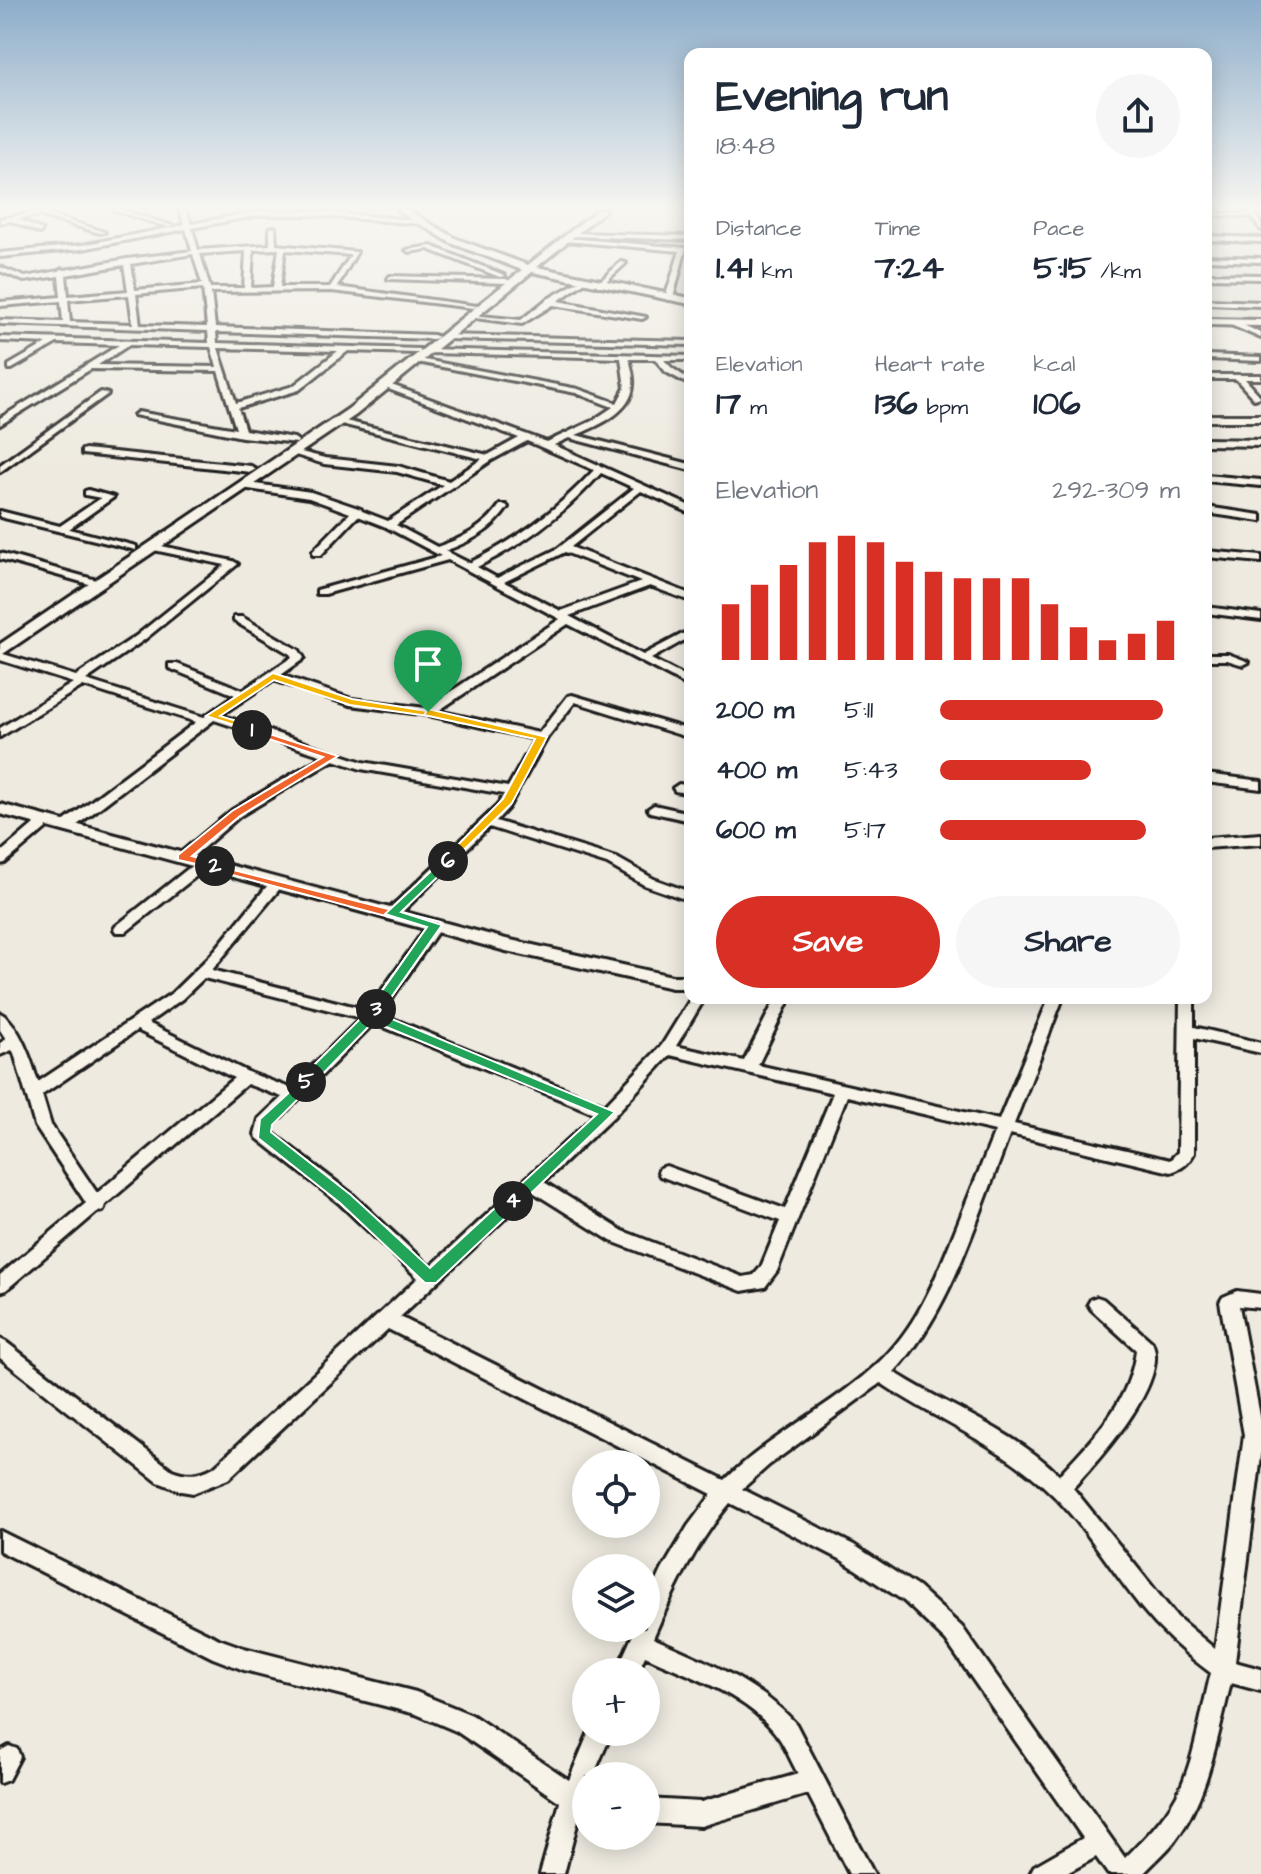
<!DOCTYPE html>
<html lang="en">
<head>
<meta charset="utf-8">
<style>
  body { margin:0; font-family:"Architects Daughter",sans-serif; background:#f6f6f7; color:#1f2937; height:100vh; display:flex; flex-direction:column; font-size:30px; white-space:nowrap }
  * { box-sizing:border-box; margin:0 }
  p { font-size:26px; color:#747a83 }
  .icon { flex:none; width:44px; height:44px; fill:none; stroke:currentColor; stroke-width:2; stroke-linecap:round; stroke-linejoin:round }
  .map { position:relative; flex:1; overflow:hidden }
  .sheet { position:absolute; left:684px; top:48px; width:528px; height:956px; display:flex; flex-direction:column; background:#fff; border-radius:16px; box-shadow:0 4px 20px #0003 }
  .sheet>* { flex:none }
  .tools { position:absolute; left:572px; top:1450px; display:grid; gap:16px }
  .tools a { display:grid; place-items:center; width:88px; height:88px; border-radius:50%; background:#fff; box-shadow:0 4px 20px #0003; font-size:40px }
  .pin { position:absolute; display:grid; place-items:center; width:68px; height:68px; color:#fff; margin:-82px -34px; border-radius:50% 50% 50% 0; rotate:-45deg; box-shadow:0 0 8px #0007 }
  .pin .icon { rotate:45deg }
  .km { position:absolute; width:40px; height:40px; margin:-20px; border-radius:50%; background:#222; color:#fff; font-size:22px; line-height:40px; text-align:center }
  .round { display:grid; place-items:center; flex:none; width:84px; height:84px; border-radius:42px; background:#f6f6f7 }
  .overview { display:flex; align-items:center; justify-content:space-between; height:136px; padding:0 32px }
  h1 { font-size:44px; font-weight:700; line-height:60px }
  .metrics { display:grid; grid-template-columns:repeat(3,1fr); gap:12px; height:136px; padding:8px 32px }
  .metrics div { display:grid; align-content:center }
  .metrics b { font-size:34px; font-weight:700 }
  .metrics small { font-size:22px; font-weight:400 }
  .metrics p { font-size:22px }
  .chart { height:224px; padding:16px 32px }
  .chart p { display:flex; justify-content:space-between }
  .chart svg { width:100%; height:144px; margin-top:8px; stroke:#d93025; stroke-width:6 }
  .action { display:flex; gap:16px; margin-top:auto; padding:16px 32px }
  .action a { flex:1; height:92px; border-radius:48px; background:#d93025; color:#fff; font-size:32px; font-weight:700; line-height:92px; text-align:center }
  .action a+a { background:#f6f6f7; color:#1f2937 }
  ul { padding:0 32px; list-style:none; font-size:26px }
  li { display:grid; grid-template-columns:128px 96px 1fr; align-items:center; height:60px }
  li i { height:20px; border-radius:10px; background:#d93025 }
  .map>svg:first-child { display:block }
  .built { fill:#dedbd1 }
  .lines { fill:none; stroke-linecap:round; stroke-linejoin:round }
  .pedestrian-casing { stroke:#1c1c1c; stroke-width:6 }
  .minor-casing { stroke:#1c1c1c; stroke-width:6 }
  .tertiary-casing { stroke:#1c1c1c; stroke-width:6 }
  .secondary-casing { stroke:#1c1c1c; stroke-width:6 }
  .pedestrian { fill:#f7f3e8; fill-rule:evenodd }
  .minor { fill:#f7f3e8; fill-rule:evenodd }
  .tertiary { fill:#f7f3e8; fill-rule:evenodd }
  .secondary { fill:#f7f3e8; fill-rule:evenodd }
  .split-1 { fill:#f5b400; stroke:#fff; stroke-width:2 }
  .split-2 { fill:#f0652b; stroke:#fff; stroke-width:2 }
  .split-3 { fill:#f0652b; stroke:#fff; stroke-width:2 }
  .split-4 { fill:#22a559; stroke:#fff; stroke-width:2 }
  .split-5 { fill:#22a559; stroke:#fff; stroke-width:2 }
  .split-6 { fill:#22a559; stroke:#fff; stroke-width:2 }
  .split-7 { fill:#f5b400; stroke:#fff; stroke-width:2 }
</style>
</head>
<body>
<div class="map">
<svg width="1261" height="1874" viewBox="0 0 1261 1874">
  <rect width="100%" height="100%" fill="#eeeae0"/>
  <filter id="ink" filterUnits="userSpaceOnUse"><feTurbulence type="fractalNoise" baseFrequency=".0125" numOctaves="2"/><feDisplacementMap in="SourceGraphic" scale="16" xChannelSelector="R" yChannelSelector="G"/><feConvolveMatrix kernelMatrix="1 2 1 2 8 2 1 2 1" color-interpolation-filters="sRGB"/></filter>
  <g filter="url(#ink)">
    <path class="built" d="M597,210h93v90l-18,-3 15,-49 -121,-9z
      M1206,210h55v112l-55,-3z"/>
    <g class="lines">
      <defs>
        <path id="pedestrian" d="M1248,210h4l9,14v6l-9,-13 -46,-2v-2l44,1z
          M572,233l118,3v4l-116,-4z
          M1206,236l55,2v4l-55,-2z
          M1206,256l55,2v4l-55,-2z
          M1206,274l55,1v4l-55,-1z
          M1206,300l55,2v4l-55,-2z"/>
        <path id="minor" d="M47,210l3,2 -3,2 58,18 -5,1 -61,-18 -21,4 24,11 -2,3 -29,-12 -11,2v-4z
          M113,210h9l51,16 -5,1z
          M180,210h6l5,14 69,-13h51l113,10 -2,3 -111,-9h-51l-68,13 6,22 72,-5v-17l5,-1 1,18 81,7 -20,35 140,19 -4,2 -141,-17 -121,1 4,35 219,8 4,2 -4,2 -218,-7 1,11 203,6v4h-3l-69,-2 -49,39 -61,18 7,22 49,8 4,3 -1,2 -55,-6 -108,-22 4,-3 98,17 -18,-58 -127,-2 -91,56v-7l119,-73 -62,-2 -45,26h-3v-4l38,-22 -47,-2v-4l209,6 -1,-12 -208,-7v-4l63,2 -2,-21 -61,5v-4l61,-5 -2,-21 -35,5 -24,-10v-4l25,10 34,-6 3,-2 3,1 62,-11 65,-8 -6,-22 -104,20 -82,8v-4l82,-8 102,-20zM279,249l-6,38 -22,1 2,-38zM285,250l66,5 -21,32h-50zM246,251l-2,37h-34l-10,-34zM193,254l9,30 -67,6 -4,-26zM124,265l4,26 -60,5 -2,-21zM203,288l4,39 -67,-2 -4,-31zM129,295l4,29 -63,-2 -2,-22zM129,345l82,2 6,20 -119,-2zM218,348l120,3 -45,35 -57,17z
          M567,238l119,10 -13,50 -4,2 -4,-2 15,-47 -115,-10z
          M431,246l73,29 1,1 -5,1 -72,-28 -19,3 -3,-2z
          M621,262l5,1 -25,23h-4v-2z
          M390,276l116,3 4,2 -4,2 -118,-4z
          M583,279l2,3 -27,19 88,16 -4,2 -89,-14 -31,19 -55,-7 4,-2 50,5 25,-20z
          M1234,321l27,12v5l-30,-13 -1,-2z
          M443,335l247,6v4l-244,-6h-3z
          M426,349l264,7v4h-26l8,8 18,12v5l-24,-13 -11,-13h-26c2,8 5,17 4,26 -1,27 -35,41 -57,50l114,29v6l-121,-32 -15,7 136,61v7l-49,-22 -70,56 119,47v7l-40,-15 -81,30 74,39 47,-25v7l-39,22 39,20v8l-122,-63 -130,87 101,22 29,-37 4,-1 118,35v8l-115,-36 -28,36 -39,70 -12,13 121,37 37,21 36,13v9l-46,-16 -37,-21 -118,-37 -92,90 -5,1 -7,-4 2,-3 110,-105 7,-12 -143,-25 -27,-9 -94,56 -52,45 -5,1 -7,-4 2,-3 54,-45 91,-54 -109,-36 -142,109h-10l-1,-3 1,-3 134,-101 -113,-36 -83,51v-9l73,-45 -73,-23v-7l76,23 60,-40 89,-71 -76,-16v-4l3,-1 81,17 5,3 -94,76 -58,40 118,37 31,-22 -66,-27v-4h8l66,26 49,-33 -2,-3 -56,-33v-4h8l57,33 5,8 -2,2 -21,15 71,24 74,9 134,-89 -112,-59 -123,34h-8v-4l124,-34 -55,-29 -28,-11 -37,39h-8v-4l37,-38 -41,-15 -67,-10 -5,-3 5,-3 69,10 50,17 1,2 26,10 55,-36 -46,-13 -73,-8 -35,-11v-4l36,9 73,8 51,15 33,-22 -149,-37 4,-3 151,36 31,-17 -136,-51v-4h3l161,59 45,-21 21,-14 -37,-14 -159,-31 -4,-2 1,-2 164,31 39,14 8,-15 -4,-30 -192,-5h-3zM527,441l67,29c-36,39 -77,70 -125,93l-24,-12c26,-10 47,-20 63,-44l-2,-2h-6c-16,23 -37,33 -63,42l-41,-22 96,-65zM601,473l33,15 -77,61 -60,29 -20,-11c48,-23 88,-54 124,-94zM565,552l76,30 -80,29 -57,-29zM273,680l77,25 78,10 107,24 -27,48 -145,-25 -142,-47z
          M1206,355l55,2v4l-55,-2z
          M1206,375h55v4h-16l16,18 -7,2 -18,-20h-30z
          M101,392l7,2 -108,78v-7z
          M1206,415h55v6h-55z
          M1206,439l55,1v6l-55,-1z
          M85,449l166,17 5,3 -5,3 -169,-18v-4z
          M1206,475l55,5v6l-55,-5z
          M88,490l26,7 -45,32 67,17v4l-136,-33v-6l60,15 41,-28 -16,-3v-4z
          M1206,507l55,8v6l-55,-8z
          M1206,551l55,5v6l-55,-5z
          M0,553l100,28 1,2 -5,3 -96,-27z
          M1206,607l55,7v6l-55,-7z
          M1206,654h22l21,8 -6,3 -16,-5h-21z
          M1206,774l55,7v8l-55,-7z
          M679,784l11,2v8l-15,-3 -2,-3z
          M654,805l36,8v8l-40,-9 -2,-3z
          M46,817l6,4 -1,3 -46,39 -5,1v-11l41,-35z
          M204,859l7,4 -2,3 -83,66h-10l-2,-3 2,-3 83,-66z
          M277,879l7,4 -2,3 -70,84 156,40 62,-88h10l2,3 -61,89 224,91 57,-60 29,-47h14l-29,48 68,15 32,-63h14l-32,67 241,55 50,-122h14l-49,126 156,36 8,-8 2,-154h14v29l67,16v10l-67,-15v115c-6,11 -11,15 -23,19l-161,-38c-31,78 -58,177 -116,238 54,35 118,57 165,103 35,-38 71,-73 77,-125l-45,-41 -3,-5 3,-5 6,-2 6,2 49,43c19,40 -54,118 -79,146l104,129 38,32 29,-214 -24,-133 3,-5 14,-6 24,3v14l-22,-2 22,115v35l-26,206 26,7v22l-30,-8c-14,53 -22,114 -57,159 -9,11 -21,21 -31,32h-35l-12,-17 -31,17h-35l4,-8 49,-28 -137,-197 -42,-40 -64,-42 -110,-56c-34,40 -56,87 -77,135 52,23 104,43 143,86l78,150h-25l-41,-80 -107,32 -55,-3v-24l55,3 97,-28c-6,-11 -11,-23 -17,-33 -29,-45 -90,-64 -136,-85l-7,16h-22l20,-44h10v-23l16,-35 26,-44 24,-32 -324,-165 -160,150 -35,14 -12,-2 -23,-9 -158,-124v-19l6,3 166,128c16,6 27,5 42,-3l204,-189 -78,-74 -83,-66 -2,-4 4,-15 23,-22 -35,-13 -142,121 -2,6 -6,1 -91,78 -6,2v-17l86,-72 -51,-77 -21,-73 -2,-3 -12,5v-12l6,-4 -6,-9v-17c19,9 32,49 38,69l134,-89 39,-38 61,-75zM204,978l157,40 -71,70 -40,-15 -102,-50 34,-24zM374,1023l222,91 -166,153 -78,-73 -81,-62 2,-7zM137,1030l97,48 -137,115 -46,-68 -9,-30zM670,1055l163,38 -48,116 -119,-43 -6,2 -2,4 2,4 120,45 -19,46 -7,8 -11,2 -120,-46 -79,-49 70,-66zM847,1096l148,35c-13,32 -26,65 -39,97 -20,50 -39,100 -80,137 -47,43 -106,70 -151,115l-325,-163 133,-125 78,49 131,50 23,-4 12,-16zM881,1383c58,39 123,63 173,113 33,33 57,74 86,110 21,26 44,47 71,67 -10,38 -16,87 -34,122 -13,24 -33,44 -52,63l-163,-231 -44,-40 -64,-42 -112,-56 27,-24z
          M0,1531l219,108 25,9 172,44 56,23 97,65 20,-48h23l-19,44h-7v35l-5,-2 -17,65h-24l20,-72 -104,-71 -40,-17 -172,-44 -31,-12 -213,-107z
          M9,1746l8,3 3,8 -12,23 -8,3v-32z"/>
        <path id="tertiary" d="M0,804l506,135 166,37h18v12h-18l-166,-37 -506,-137z
          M1261,834v10l-55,4v-10z"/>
        <path id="secondary" d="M397,210h10l50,29 71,26 69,-55h9l-69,57 153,31v6l-158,-32 -176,143 -356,241v-12l348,-235 174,-139 -71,-27z
          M1206,319l55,1v6l-55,-1z"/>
      </defs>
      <use href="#pedestrian" class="pedestrian-casing"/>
      <use href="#minor" class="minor-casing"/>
      <use href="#tertiary" class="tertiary-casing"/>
      <use href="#secondary" class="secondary-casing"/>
      <use href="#pedestrian" class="pedestrian"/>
      <use href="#minor" class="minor"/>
      <use href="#tertiary" class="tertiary"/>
      <use href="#secondary" class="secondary"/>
    </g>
  </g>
  <linearGradient id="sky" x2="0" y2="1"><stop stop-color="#8dadca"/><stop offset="0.44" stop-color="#f7f6f1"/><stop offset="1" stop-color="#f7f6f1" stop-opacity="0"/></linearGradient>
  <rect width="1261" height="472" fill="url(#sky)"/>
  <path class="split-1" d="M273,673l79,26 81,13 -5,4 -78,-11 -76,-25 -54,36 36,11v5l-50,-16z"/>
  <path class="split-2" d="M248,727l90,29 -98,60 -48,40 27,8v5l-41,-9v-5l54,-44 91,-54 -75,-25z"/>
  <path class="split-3" d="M210,864l230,58 2,3 -61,87 -5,2 -7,-5 58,-82 -217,-58z"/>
  <path class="split-4" d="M371,1006h10l-1,8 235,98 -96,93h-11v-9l89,-82 -230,-95 -2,-3z"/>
  <path class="split-5" d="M306,1077l7,5 -2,4 -39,39 -1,7 80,63 79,73 78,-72h11v9l-83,78h-11l-85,-80 -82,-65 2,-19z"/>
  <path class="split-6" d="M444,859l10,2 -53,51 41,13 -66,94 -65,67h-11v-7l67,-67 60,-85 -42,-13z"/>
  <path class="split-7" d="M428,709l119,28 -35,66 -64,62 -6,-4 2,-2 59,-60 32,-60 -111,-24z"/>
</svg>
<div class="tools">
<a><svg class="icon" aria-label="locate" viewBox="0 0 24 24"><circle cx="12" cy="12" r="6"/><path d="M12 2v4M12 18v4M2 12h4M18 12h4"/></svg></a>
<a><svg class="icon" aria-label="layers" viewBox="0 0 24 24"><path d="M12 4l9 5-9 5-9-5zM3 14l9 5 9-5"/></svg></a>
<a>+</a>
<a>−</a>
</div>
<div class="pin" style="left:428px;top:712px;background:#1e9e55"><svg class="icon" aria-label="arrive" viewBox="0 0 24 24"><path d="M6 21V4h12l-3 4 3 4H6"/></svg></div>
<b class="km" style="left:252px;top:730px">1</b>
<b class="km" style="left:215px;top:866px">2</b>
<b class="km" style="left:376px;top:1009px">3</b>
<b class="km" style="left:513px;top:1201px">4</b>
<b class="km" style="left:306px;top:1082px">5</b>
<b class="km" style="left:448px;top:861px">6</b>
<section class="sheet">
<div class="overview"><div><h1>Evening run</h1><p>18:48</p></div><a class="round"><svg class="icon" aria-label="share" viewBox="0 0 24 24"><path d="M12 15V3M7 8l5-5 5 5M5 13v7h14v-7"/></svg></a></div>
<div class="metrics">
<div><p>Distance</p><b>1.41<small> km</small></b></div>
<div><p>Time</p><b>7:24</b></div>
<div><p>Pace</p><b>5:15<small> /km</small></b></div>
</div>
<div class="metrics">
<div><p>Elevation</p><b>17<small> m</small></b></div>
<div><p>Heart rate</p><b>136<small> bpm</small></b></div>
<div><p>kcal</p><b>106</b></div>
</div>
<div class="chart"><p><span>Elevation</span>292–309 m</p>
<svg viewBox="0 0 160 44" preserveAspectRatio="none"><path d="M5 44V27M15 44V21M25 44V15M35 44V8M45 44V6M55 44V8M65 44V14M75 44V17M85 44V19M95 44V19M105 44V19M115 44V27M125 44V34M135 44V38M145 44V36M155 44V32"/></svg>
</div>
<ul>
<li><b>200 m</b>5:11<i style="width:93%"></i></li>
<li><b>400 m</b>5:43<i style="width:63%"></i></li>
<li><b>600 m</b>5:17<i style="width:86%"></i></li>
</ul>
<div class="action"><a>Save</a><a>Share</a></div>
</section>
</div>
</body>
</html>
